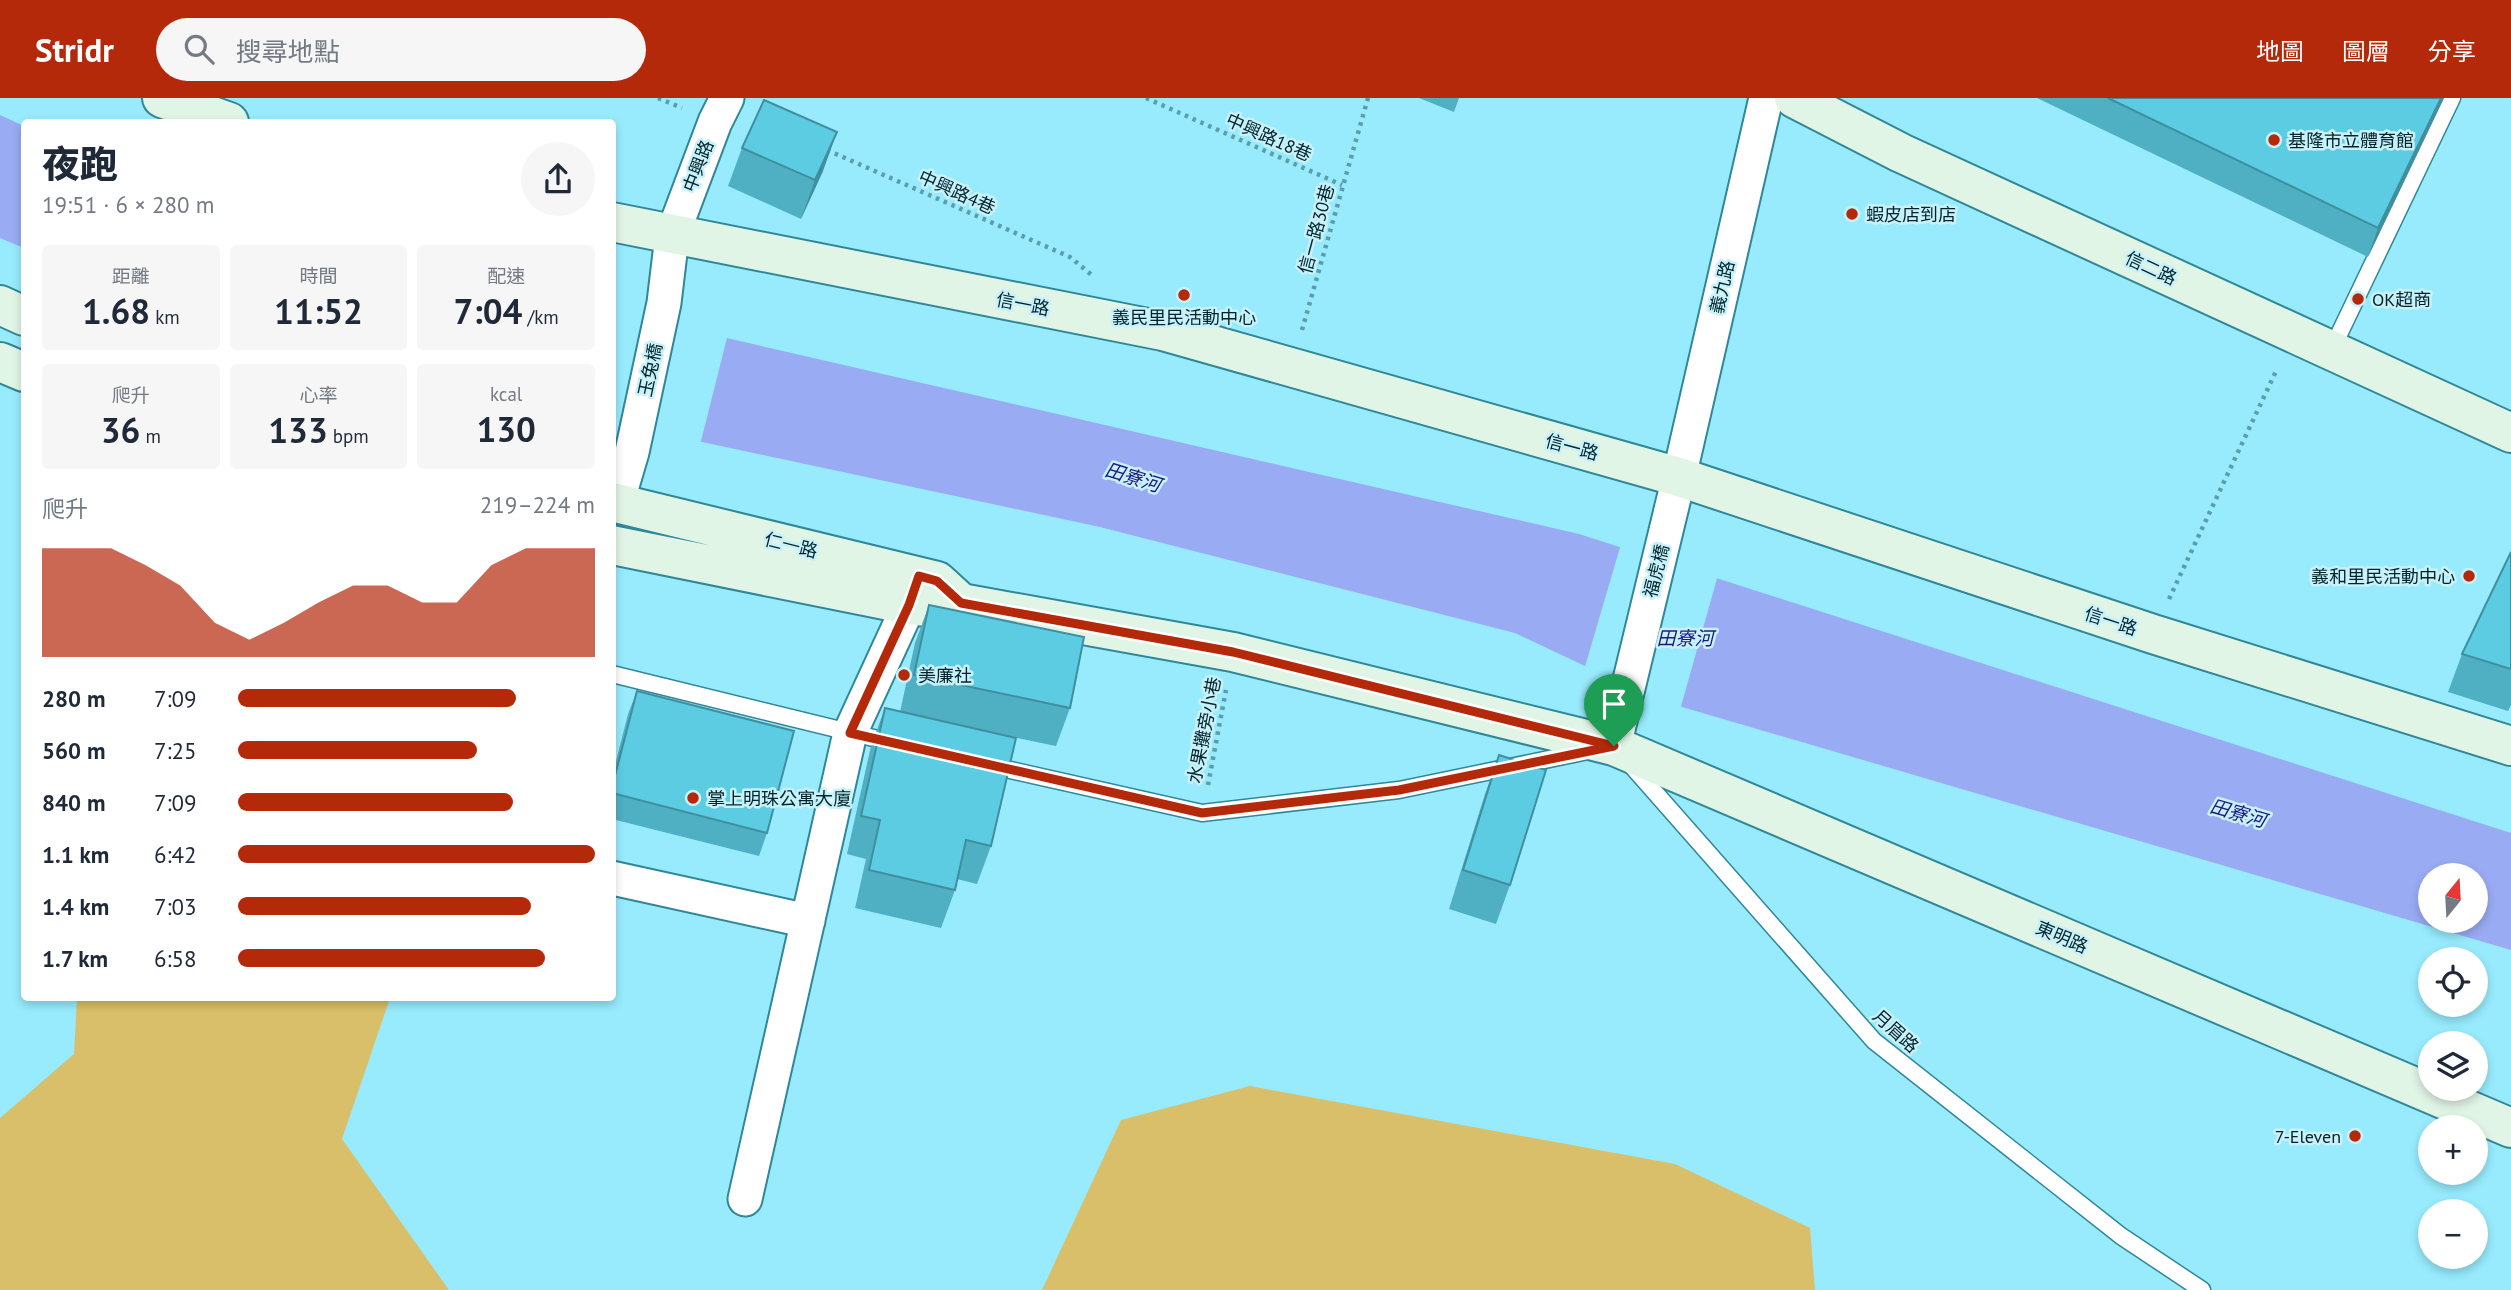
<!DOCTYPE html>
<html lang="zh-TW">
<head>
<meta charset="utf-8">
<style>
  body { margin:0; font-family:"PT Sans","Noto Sans TC",sans-serif; background:#f6f6f7; color:#1f2937; height:100vh; display:flex; flex-direction:column; font-size:26px; white-space:nowrap }
  * { box-sizing:border-box; margin:0 }
  p { font-size:23px; color:#747a83 }
  .icon { flex:none; width:38px; height:38px; fill:none; stroke:currentColor; stroke-width:2; stroke-linecap:round; stroke-linejoin:round }
  .map { position:relative; flex:1; overflow:hidden }
  .drawer { position:absolute; left:21px; top:21px; width:595px; height:882px; display:flex; flex-direction:column; background:#fff; border-radius:7px; box-shadow:0 4px 10px #0003 }
  .drawer>* { flex:none }
  .needle { width:46px; rotate:18deg }
  .tools { position:absolute; left:2418px; top:765px; display:grid; gap:14px }
  .tools a { display:grid; place-items:center; width:70px; height:70px; border-radius:50%; background:#fff; box-shadow:0 4px 10px #0003; font-size:35px }
  .pin { position:absolute; display:grid; place-items:center; width:60px; height:60px; color:#fff; margin:-72px -30px; border-radius:50% 50% 50% 0; rotate:-45deg; box-shadow:0 0 7px #0007 }
  .pin .icon { rotate:45deg }
  .round { display:grid; place-items:center; flex:none; width:74px; height:74px; border-radius:37px; background:#f6f6f7 }
  .summary { display:flex; align-items:center; justify-content:space-between; height:119px; padding:0 21px }
  h1 { font-size:38px; font-weight:800; line-height:52px }
  .metrics { display:grid; grid-template-columns:repeat(3,1fr); gap:10px; height:119px; padding:7px 21px }
  .metrics div { display:grid; align-content:center; border-radius:7px; background:#f6f6f7; text-align:center }
  .metrics b { font-size:35px; font-weight:800 }
  .metrics small { font-size:19px; font-weight:400 }
  .metrics p { font-size:19px }
  .chart { height:196px; padding:14px 21px }
  .chart p { display:flex; justify-content:space-between }
  .chart svg { width:100%; height:126px; margin-top:7px; fill:#b5290b; opacity:.7 }
  ul { padding:0 21px; list-style:none; font-size:23px }
  li { display:grid; grid-template-columns:112px 84px 1fr; align-items:center; height:52px }
  li i { height:18px; border-radius:9px; background:#b5290b }
  header { display:flex; align-items:center; gap:42px; box-sizing:border-box; height:98px; padding:0 35px; background:#b5290b; color:#fff }
  header strong { font-size:33px }
  nav { display:flex; gap:38px; margin-inline-start:auto; font-size:24px }
  .search { width:490px; height:63px; background:#f6f6f7; display:flex; align-items:center; gap:18px; box-sizing:border-box; padding:0 24px; border-radius:38px; color:#747a83; font-size:26px }
  .map>svg:first-child { display:block }
  .green { fill:#d9bf69 }
  .water { fill:#99abf3; fill-rule:evenodd }
  .pier { fill:#97ebfd }
  .lines { fill:none; stroke-linecap:round; stroke-linejoin:round }
  .lane-casing { stroke:#308798; stroke-width:19 }
  .street-casing { stroke:#308798; stroke-width:37 }
  .secondary-casing { stroke:#308798; stroke-width:42 }
  .path { stroke:#5c9dab; stroke-width:4.5; stroke-dasharray:3.5 5; stroke-linecap:butt }
  .lane { stroke:#fff; stroke-width:16 }
  .street { stroke:#fff; stroke-width:33 }
  .secondary { stroke:#e1f5e6; stroke-width:38 }
  .wall { fill:#4fafc3 }
  .shaded-wall { fill:#408f9f }
  .building { fill:#5ccce3; stroke:#408f9f; stroke-width:2 }
  .route-casing { stroke:#fff; stroke-width:14 }
  .route { stroke:#b5290b; stroke-width:9 }
  .poi-dot { fill:#b5290b; stroke:#c9f1f9; stroke-width:2.5 }
  .labels { text-anchor:middle; dominant-baseline:central; stroke-width:5; stroke-linejoin:round; paint-order:stroke }
  .street-label { font-size:18px; fill:#00242b; stroke:#c9f1f9 }
  .poi-label { font-size:18px; fill:#00242b; stroke:#c9f1f9; text-anchor:start }
  .water-label { font-size:19px; font-style:italic; fill:#1c197f; stroke:#c9f1f9 }
</style>
</head>
<body>
<header>
<strong>Stridr</strong>
<div class="search"><svg class="icon" aria-label="search" viewBox="0 0 24 24"><circle cx="10" cy="10" r="6"/><path d="M15 15l6 6"/></svg>搜尋地點</div>
<nav><a>地圖</a><a>圖層</a><a>分享</a></nav>
</header>
<div class="map">
<svg width="2511" height="1192" viewBox="0 0 2511 1192">
  <rect width="100%" height="100%" fill="#97ebfd"/>
  <path class="green" d="M77,900h313l-48,141 107,151h-449v-172l74,-64z
    M1250,988l425,78 135,64 5,62h-773l79,-170z"/>
  <path class="water" d="M0,17l24,11v122l-24,-10z
    M613,211l118,30 848,195 932,299v117l-856,-251 -140,-66 -415,-106 -487,-104zM2431,777h45v45h-45z"/>
  <path class="pier" d="M616,209l112,27 -28,111 -88,-18v-107z
    M1621,446l97,31 -38,135 -27,-8 -69,-32z"/>
  <g class="lines">
    <defs>
      <path id="lane" d="M2331,253l121,-253
        M612,576l282,69
        M1630,666l244,277 247,195 81,54
        M988,667l214,48 197,-23 189,-39"/>
      <path id="street" d="M617,405l15,-51 32,-149 8,-67 43,-114 12,-24
        M1614,648l65,-269 87,-379
        M612,780l196,43
        M745,1101l105,-466 59,-128 8,-23"/>
      <path id="secondary" d="M162,0l67,24
        M1794,0l107,55 610,280
        M612,124l551,109 516,146 474,157 358,112
        M0,207l24,11
        M0,264l24,10
        M612,404l325,79 24,22
        M612,447l297,60 24,3 28,-5 272,49 381,94 897,382"/>
    </defs>
    <use href="#lane" class="lane-casing"/>
    <use href="#street" class="street-casing"/>
    <use href="#secondary" class="secondary-casing"/>
    <path class="path" d="M658,0l24,10
      M1146,0l196,87
      M827,52l243,107 23,19
      M1302,232l66,-232
      M2169,501l108,-230
      M1208,687l18,-95"/>
    <use href="#lane" class="lane"/>
    <use href="#street" class="street"/>
    <use href="#secondary" class="secondary"/>
  </g>
  <path class="wall" d="M1419,0h40l-5,14z
    M2037,0h407l-76,159z
    M742,50l81,23 -22,48 -73,-33z
    M2511,454v153l-3,6 -60,-19 14,-38z
    M929,507l141,103 -14,38 -53,-11 -12,111 -14,38 -20,-5 -2,11 -14,38 -86,-20 11,-49 -19,-5 24,-108 14,-38 15,4 15,-69z
    M637,593l130,142 -8,23 -147,-37v-42l16,-63z
    M1499,657l11,130 -14,39 -47,-15 36,-115z"/>
  <path class="shaded-wall" d="M2441,0h3l-76,159 10,-29z
    M837,34l-14,39 -22,48 14,-39z"/>
  <path class="building" d="M2108,0h333l-63,130z
    M764,2l73,32 -22,48 -73,-32z
    M2511,454v117l-49,-15z
    M929,507l155,32 -14,71 -156,-33z
    M637,593l157,40 -27,102 -155,-40v-6z
    M885,610l131,30 -25,108 -25,-6 -11,50 -86,-20 11,-50 -19,-4z
    M1499,657l47,15 -36,115 -47,-15z"/>
  <g class="lines">
    <defs>
      <path id="route" d="M919,478l18,5 24,22 272,49 381,94 -215,44 -197,23 -352,-80 59,-128z"/>
    </defs>
    <use href="#route" class="route-casing"/>
    <use href="#route" class="route"/>
  </g>
  <g class="poi-dot">
    <circle cx="2274" cy="42" r="7"/>
    <circle cx="1852" cy="116" r="7"/>
    <circle cx="1184" cy="197" r="7"/>
    <circle cx="2358" cy="201" r="7"/>
    <circle cx="2469" cy="478" r="7"/>
    <circle cx="904" cy="577" r="7"/>
    <circle cx="693" cy="700" r="7"/>
    <circle cx="2355" cy="1038" r="7"/>
  </g>
  <g class="labels">
    <g class="street-label">
      <text transform="translate(1269 39) rotate(24)">中興路18巷</text>
      <text transform="translate(698 68) rotate(-69)">中興路</text>
      <text transform="translate(957 94) rotate(24)">中興路4巷</text>
      <text transform="translate(1316 131) rotate(-75)">信一路30巷</text>
      <text transform="translate(2151 170) rotate(25)">信二路</text>
      <text transform="translate(1722 189) rotate(-77)">義九路</text>
      <text transform="translate(1023 206) rotate(11)">信一路</text>
      <text transform="translate(650 272) rotate(-78)">玉兔橋</text>
      <text transform="translate(1572 349) rotate(15)">信一路</text>
      <text transform="translate(791 447) rotate(14)">仁一路</text>
      <text transform="translate(1656 473) rotate(-76)">福虎橋</text>
      <text transform="translate(2111 523) rotate(18)">信一路</text>
      <text transform="translate(1204 632) rotate(-79)">水果攤旁小巷</text>
      <text transform="translate(2062 839) rotate(23)">東明路</text>
      <text transform="translate(1896 933) rotate(42)">月眉路</text>
    </g>
    <g class="poi-label">
      <text x="2288" y="42">基隆市立體育館</text>
      <text x="1866" y="116">蝦皮店到店</text>
      <text x="2372" y="201">OK超商</text>
      <text x="1184" y="219" text-anchor="middle">義民里民活動中心</text>
      <text x="2455" y="478" text-anchor="end">義和里民活動中心</text>
      <text x="918" y="577">美廉社</text>
      <text x="707" y="700">掌上明珠公寓大廈</text>
      <text x="2341" y="1038" text-anchor="end">7-Eleven</text>
    </g>
    <g class="water-label">
      <text transform="translate(1133 379) rotate(17)">田寮河</text>
      <text x="1685" y="540">田寮河</text>
      <text transform="translate(2238 715) rotate(16)">田寮河</text>
    </g>
  </g>
</svg>
<div class="tools">
<a><svg class="needle" viewBox="-14 -14 28 28"><path d="M0-13l5 13h-10z" fill="#e53935"/><path d="M0 13l5-13h-10z" fill="#747a83"/></svg></a>
<a><svg class="icon" aria-label="locate" viewBox="0 0 24 24"><circle cx="12" cy="12" r="6"/><path d="M12 2v4M12 18v4M2 12h4M18 12h4"/></svg></a>
<a><svg class="icon" aria-label="layers" viewBox="0 0 24 24"><path d="M12 4l9 5-9 5-9-5zM3 14l9 5 9-5"/></svg></a>
<a>+</a>
<a>−</a>
</div>
<div class="pin" style="left:1614px;top:648px;background:#1e9e55"><svg class="icon" aria-label="arrive" viewBox="0 0 24 24"><path d="M6 21V4h12l-3 4 3 4H6"/></svg></div>
<section class="drawer">
<div class="summary"><div><h1>夜跑</h1><p>19:51 · 6 × 280 m</p></div><a class="round"><svg class="icon" aria-label="share" viewBox="0 0 24 24"><path d="M12 15V3M7 8l5-5 5 5M5 13v7h14v-7"/></svg></a></div>
<div class="metrics">
<div><p>距離</p><b>1.68<small> km</small></b></div>
<div><p>時間</p><b>11:52</b></div>
<div><p>配速</p><b>7:04<small> /km</small></b></div>
</div>
<div class="metrics">
<div><p>爬升</p><b>36<small> m</small></b></div>
<div><p>心率</p><b>133<small> bpm</small></b></div>
<div><p>kcal</p><b>130</b></div>
</div>
<div class="chart"><p><span>爬升</span>219–224 m</p>
<svg viewBox="0 0 160 44" preserveAspectRatio="none"><path d="M0 44V6L10 6L20 6L30 12L40 19L50 32L60 38L70 32L80 25L90 19L100 19L110 25L120 25L130 12L140 6L150 6L160 6V44z"/></svg>
</div>
<ul>
<li><b>280 m</b>7:09<i style="width:78%"></i></li>
<li><b>560 m</b>7:25<i style="width:67%"></i></li>
<li><b>840 m</b>7:09<i style="width:77%"></i></li>
<li><b>1.1 km</b>6:42<i style="width:100%"></i></li>
<li><b>1.4 km</b>7:03<i style="width:82%"></i></li>
<li><b>1.7 km</b>6:58<i style="width:86%"></i></li>
</ul>
</section>
</div>
</body>
</html>
